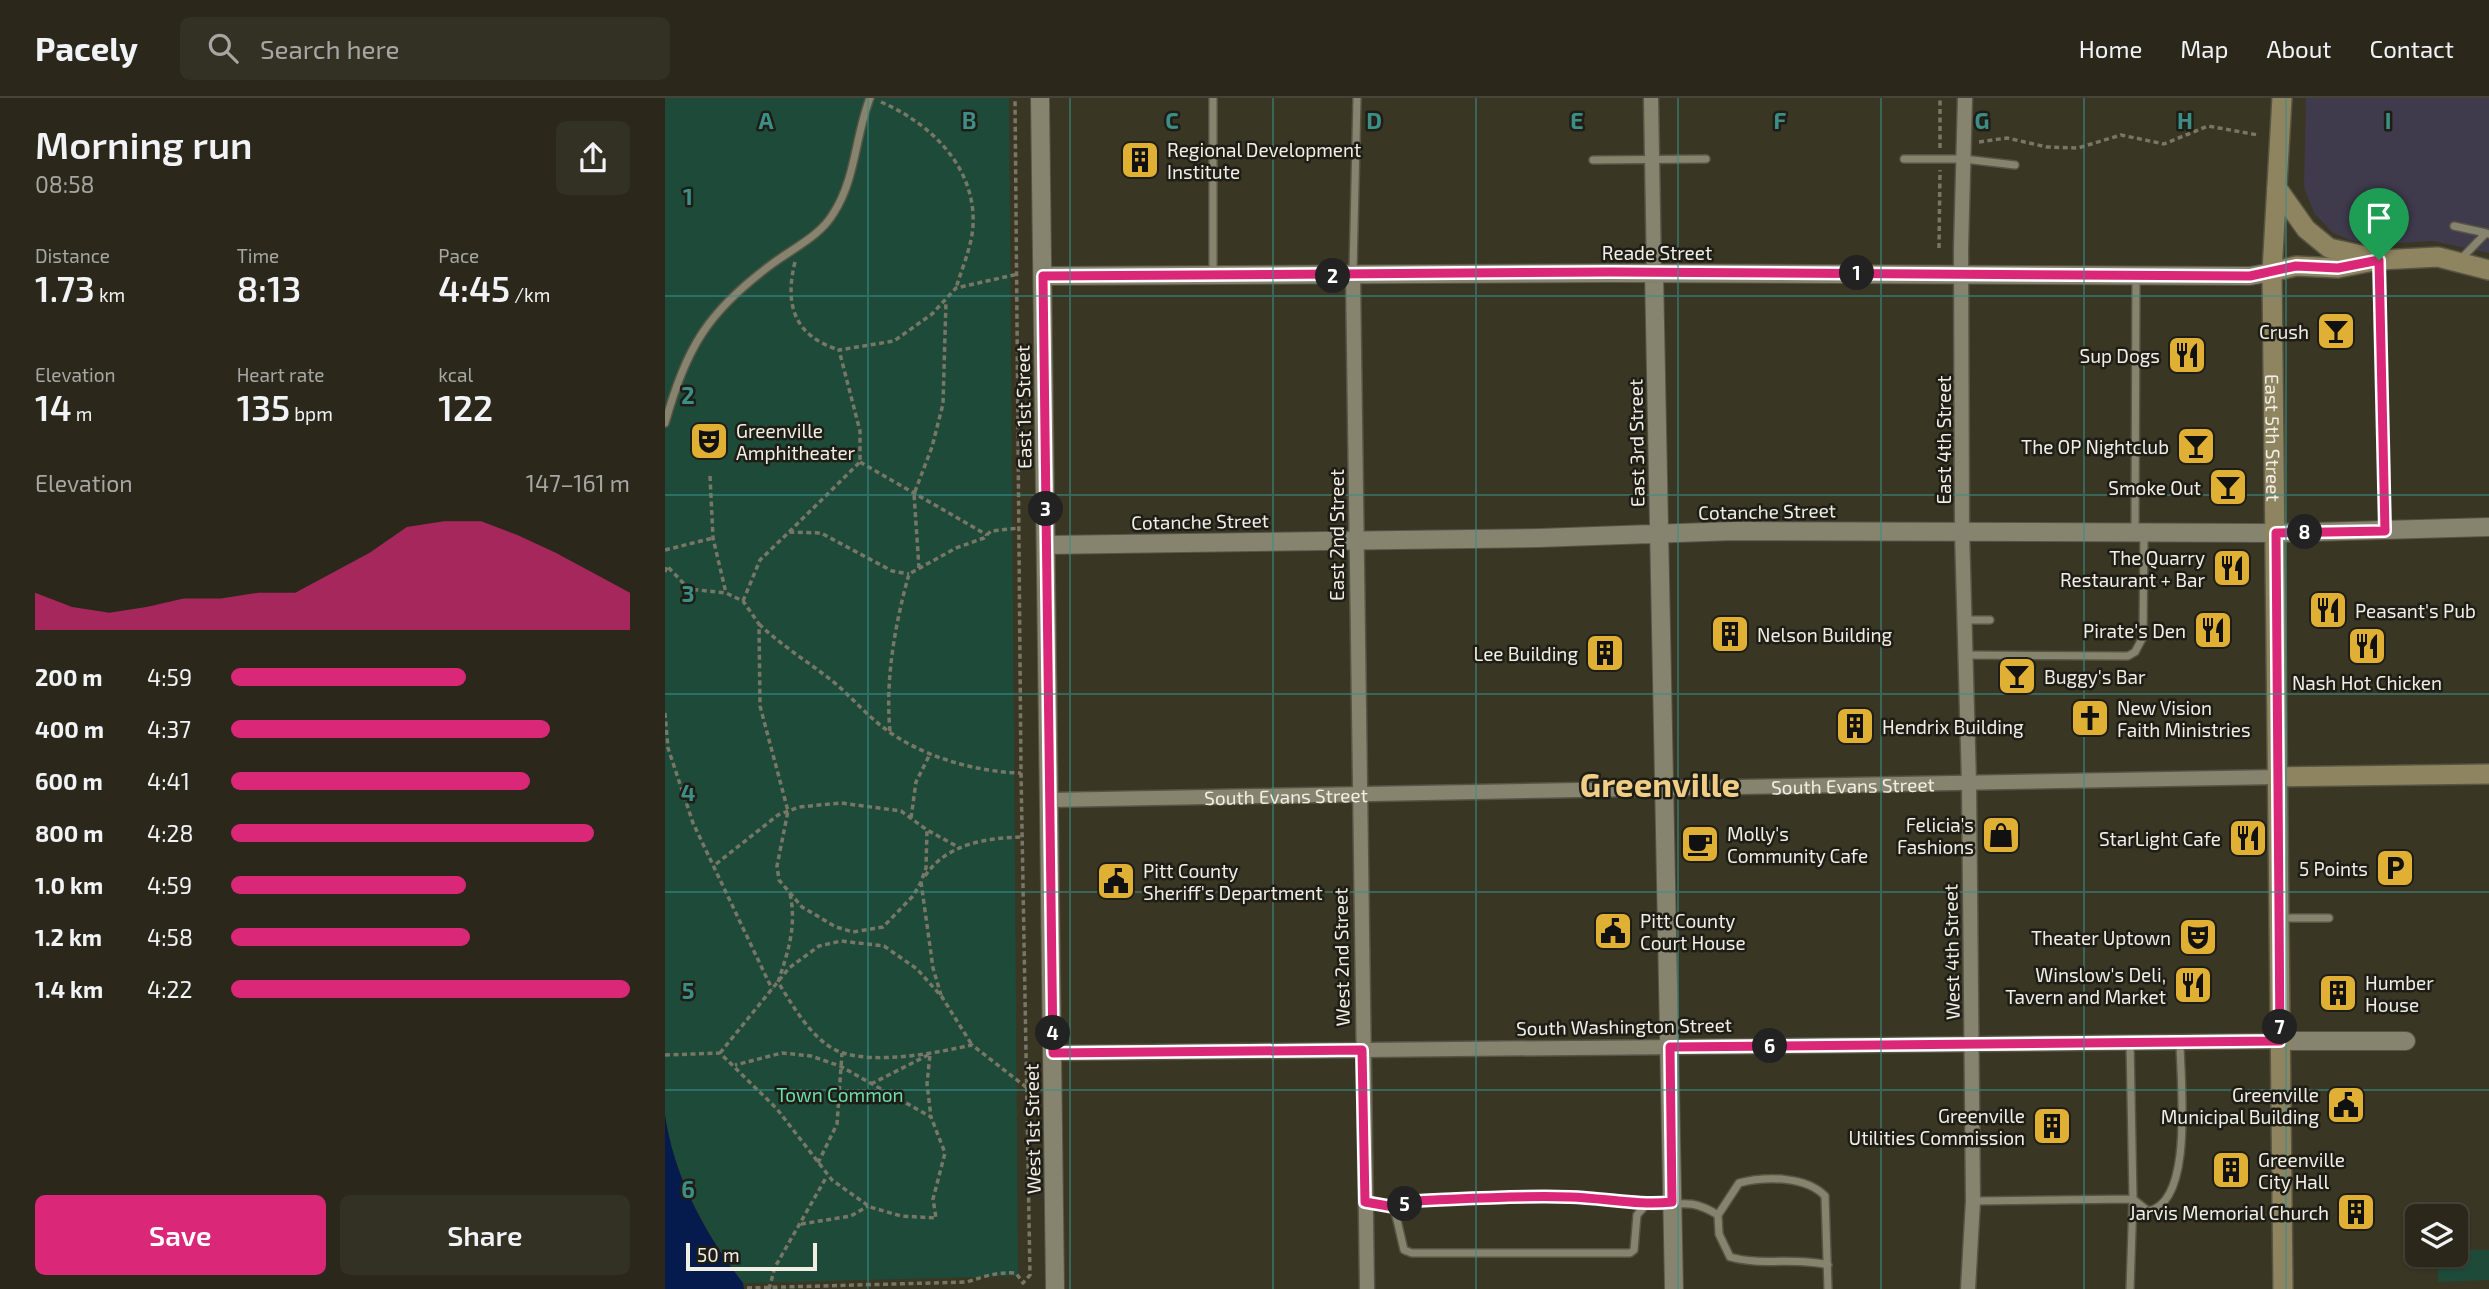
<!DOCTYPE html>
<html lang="en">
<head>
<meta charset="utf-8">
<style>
  body { margin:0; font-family:"Exo 2",sans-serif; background:#333024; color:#f1f3f6; height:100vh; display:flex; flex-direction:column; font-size:26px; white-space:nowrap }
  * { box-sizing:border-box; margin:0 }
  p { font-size:23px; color:#a6a6a3 }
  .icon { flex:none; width:38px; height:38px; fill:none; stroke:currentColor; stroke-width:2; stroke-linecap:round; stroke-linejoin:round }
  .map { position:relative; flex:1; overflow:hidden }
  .drawer { display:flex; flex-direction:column; background:#2b281b; width:665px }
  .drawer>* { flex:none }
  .tools { position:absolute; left:1740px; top:1106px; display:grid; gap:14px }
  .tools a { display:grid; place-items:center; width:63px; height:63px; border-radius:10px; background:#2b281b; box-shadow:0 2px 5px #0004,0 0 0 2px #47443a; font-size:35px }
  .scale { position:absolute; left:21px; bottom:18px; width:131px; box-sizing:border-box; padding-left:7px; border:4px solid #f1efe4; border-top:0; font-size:19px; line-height:24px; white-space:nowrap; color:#f1efe4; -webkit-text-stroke:5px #1f1e16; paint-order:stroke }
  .pin { position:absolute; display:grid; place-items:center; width:60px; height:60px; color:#fff; margin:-72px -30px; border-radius:50% 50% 50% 0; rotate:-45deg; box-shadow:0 0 7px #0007 }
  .pin .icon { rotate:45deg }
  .km { position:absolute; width:35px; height:35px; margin:-18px; border-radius:50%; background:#222; color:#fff; font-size:19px; line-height:35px; text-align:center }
  .round { display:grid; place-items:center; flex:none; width:74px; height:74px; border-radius:10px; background:#333024 }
  .head { display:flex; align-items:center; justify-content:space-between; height:119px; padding:0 35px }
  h1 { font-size:38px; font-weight:600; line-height:52px }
  .figures { display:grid; grid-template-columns:repeat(3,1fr); gap:10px; height:119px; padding:7px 35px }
  .figures div { display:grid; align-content:center }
  .figures b { font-size:35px; font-weight:600 }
  .figures small { font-size:19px; font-weight:400 }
  .figures p { font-size:19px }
  .chart { height:196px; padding:14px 35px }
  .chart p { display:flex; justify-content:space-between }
  .chart svg { width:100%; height:126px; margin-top:7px; fill:#db2777; opacity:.7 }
  .action { display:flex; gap:14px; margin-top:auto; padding:14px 35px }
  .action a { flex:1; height:80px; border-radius:10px; background:#db2777; color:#fff; font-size:28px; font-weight:600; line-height:80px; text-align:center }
  .action a+a { background:#333024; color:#f1f3f6 }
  ul { padding:0 35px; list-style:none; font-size:23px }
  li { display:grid; grid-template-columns:112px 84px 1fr; align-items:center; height:52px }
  li i { height:18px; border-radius:9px; background:#db2777 }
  header { display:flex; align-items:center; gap:42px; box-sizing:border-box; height:98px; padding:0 35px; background:#2b281b; border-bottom:2px solid #47443a }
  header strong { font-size:33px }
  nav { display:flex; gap:38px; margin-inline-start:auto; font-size:24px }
  .search { width:490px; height:63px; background:#333024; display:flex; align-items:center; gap:18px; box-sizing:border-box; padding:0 24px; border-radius:10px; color:#a6a6a3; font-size:26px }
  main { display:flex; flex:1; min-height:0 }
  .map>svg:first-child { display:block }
  .education { fill:#3f3a4c }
  .green { fill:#1e4b39 }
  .water { fill:#051b4d }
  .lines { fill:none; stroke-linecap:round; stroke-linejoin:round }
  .service-casing { stroke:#575444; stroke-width:10 }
  .minor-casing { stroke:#575444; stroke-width:17 }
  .tertiary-casing { stroke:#575444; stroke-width:20 }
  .secondary-casing { stroke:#575444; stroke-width:22 }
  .path { stroke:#787666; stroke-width:3.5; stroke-dasharray:5 3.5; stroke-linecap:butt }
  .service { stroke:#86836e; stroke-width:7 }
  .minor { stroke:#86836e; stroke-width:14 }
  .tertiary { stroke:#86836e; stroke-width:18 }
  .secondary { stroke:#8e845f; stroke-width:19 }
  .route-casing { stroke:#fff; stroke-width:14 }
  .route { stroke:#db2777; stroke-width:9 }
  .grid { fill:none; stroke:#3c8e86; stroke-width:2; stroke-opacity:0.55 }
  .labels { text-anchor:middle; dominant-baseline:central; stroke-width:5; stroke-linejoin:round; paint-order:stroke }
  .poi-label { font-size:19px; fill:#f1efe4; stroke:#1f1e16; text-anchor:end }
  .street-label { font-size:19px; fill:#f1efe4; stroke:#1f1e16 }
  .park-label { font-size:19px; fill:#6ae0b0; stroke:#1f1e16 }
  .town-label { font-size:33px; font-weight:bold; fill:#f0ce85; stroke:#1f1e16 }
  .grid-label { font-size:23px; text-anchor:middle; font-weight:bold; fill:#3c8e86; stroke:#1f1e16; stroke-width:5; stroke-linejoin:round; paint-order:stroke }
</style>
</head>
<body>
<header>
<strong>Pacely</strong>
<div class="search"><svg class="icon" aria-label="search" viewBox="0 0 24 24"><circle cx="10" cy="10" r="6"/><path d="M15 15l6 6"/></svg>Search here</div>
<nav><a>Home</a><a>Map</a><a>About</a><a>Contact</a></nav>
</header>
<main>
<section class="drawer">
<div class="head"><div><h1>Morning run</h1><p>08:58</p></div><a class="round"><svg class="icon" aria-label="share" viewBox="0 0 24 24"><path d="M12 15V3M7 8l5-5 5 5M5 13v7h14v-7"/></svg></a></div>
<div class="figures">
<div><p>Distance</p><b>1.73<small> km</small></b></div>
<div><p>Time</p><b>8:13</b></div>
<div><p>Pace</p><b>4:45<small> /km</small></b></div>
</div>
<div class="figures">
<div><p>Elevation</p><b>14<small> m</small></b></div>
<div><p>Heart rate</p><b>135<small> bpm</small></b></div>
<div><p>kcal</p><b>122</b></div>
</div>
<div class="chart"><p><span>Elevation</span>147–161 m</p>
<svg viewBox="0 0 160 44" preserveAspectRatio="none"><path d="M0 44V31L10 36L20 38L30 36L40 33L50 33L60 31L70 31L80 24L90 17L100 8L110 6L120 6L130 11L140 17L150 24L160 31V44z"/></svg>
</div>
<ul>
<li><b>200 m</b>4:59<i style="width:59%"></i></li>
<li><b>400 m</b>4:37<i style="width:80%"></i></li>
<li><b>600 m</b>4:41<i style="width:75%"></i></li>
<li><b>800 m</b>4:28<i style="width:91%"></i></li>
<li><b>1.0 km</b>4:59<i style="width:59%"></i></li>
<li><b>1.2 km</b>4:58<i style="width:60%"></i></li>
<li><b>1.4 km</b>4:22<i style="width:100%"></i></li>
</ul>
<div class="action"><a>Save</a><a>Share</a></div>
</section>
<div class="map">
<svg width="1824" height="1191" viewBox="0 0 1824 1191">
  <rect width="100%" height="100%" fill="#393624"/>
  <path class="education" d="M1641,0h183v155l-56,-12 -51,3 -29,-3 -20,-8 -19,-20 -10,-26z"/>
  <path class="green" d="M0,0h344l9,1178 -275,7c-37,-49 -69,-106 -78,-168z
    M1790,1152h34v30l-51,2v-27h17z"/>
  <path class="water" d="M0,1017c9,62 40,119 78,168l1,6h-79z"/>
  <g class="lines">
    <defs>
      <path id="service" d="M548,0v178
        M1239,61h60l51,6
        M928,62l113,-1
        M1789,128l32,7
        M1795,162l26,-27 3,1
        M1714,164l6,268
        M688,174l4,-174
        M0,325c22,-76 42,-111 107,-159 20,-15 48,-28 61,-50 23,-35 22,-78 37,-116
        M1470,433l1,-254
        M1300,522h25
        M1301,557l162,1 7,-4 8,-15 1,-103
        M1616,820h48
        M1308,1103l160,-2 15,12c47,-8 32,-133 32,-169
        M701,1105l28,4 10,43 8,3h218l4,-3 3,-35 8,-9
        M729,1109l19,-6c63,-3 156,-12 217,0 5,1 10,4 15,4 32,3 41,-10 73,10l1,19 11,23c32,9 65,0 98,8
        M1053,1117l21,-32c26,-7 67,-7 86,13l3,93
        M1465,1191l3,-90 -3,-156"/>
      <g id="minor">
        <path d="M986,0l3,175"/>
        <path d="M1300,0l-4,150 1,283 7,252 4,418 -5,88"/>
        <path d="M688,178l14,1013"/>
        <path id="s1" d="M385,702l1227,-23"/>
        <path d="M388,955l1227,-12"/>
      </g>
      <path id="tertiary" d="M375,0l15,1191
        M989,175l20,1016
        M378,178l567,-3 640,3 22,-4
        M381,447l493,-7 195,-7 542,2 213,-6
        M1615,943h126"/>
      <g id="secondary">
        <path id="s2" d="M1617,0l-10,174 11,1017"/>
        <path d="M1612,90l29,41 23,19 45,10"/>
        <path d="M1607,174l24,-6 42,2 41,-8 59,-3 51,13"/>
        <path d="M1612,679l212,-3"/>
      </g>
    </defs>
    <use href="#service" class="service-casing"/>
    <use href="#minor" class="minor-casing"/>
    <use href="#tertiary" class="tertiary-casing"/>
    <use href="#secondary" class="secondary-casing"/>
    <path class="path" d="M216,4c49,21 95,65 92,123 -1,21 -11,43 -17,63
      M1314,44l28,-4 40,9 31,1 43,-13 43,9 44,-18 50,9
      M1275,50v-50
      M1274,150l1,-78
      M130,164c-11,44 0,74 44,88
      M195,364l127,73
      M45,378l3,62 13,55
      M124,434l71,-70v-31l-21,-81 55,-9 38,-27 24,-26 62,-14
      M0,452l48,-12
      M254,470l-5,-74 18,-47 11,-43 3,-103
      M0,474l2,-6 22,23 37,4 17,8 16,23 1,82 28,105 -11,55 2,14 23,27 34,20 17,5 30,-5 30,-31 8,-14 5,-14 1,-38
      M78,503l17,-41 29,-28 32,1 71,38 17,3
      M94,526c23,22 48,37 72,56 19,15 34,34 53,48 36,28 91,44 137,45
      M0,615l3,35 25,75 79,166
      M225,633c-5,-51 5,-107 19,-157l47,-26 28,-10 7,-7 28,-3
      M246,720l5,-36 14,-28
      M51,766l62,-49 21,-8 42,-4 60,8 26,19 33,18
      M260,778c22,-33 62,-38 98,-39
      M256,784l12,86 8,27
      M125,796c7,32 -2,58 -12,88 15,24 36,62 65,71 37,11 92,0 129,-8l54,42
      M55,955l69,-85 30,-22 22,-5 43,5 33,23 25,28 30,48
      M0,957l55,-2 57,56 55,71 38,27 31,9 35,2 -3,-19 12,-46 -14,-36 -91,-51 -29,-10 -29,-3 -47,12
      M206,986l59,-30 -3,30 4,33
      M153,1065l19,-39 5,-71
      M136,1126l50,-8 17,-10
      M82,1190l220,-6c18,-6 30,-10 49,-9l7,10 7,-8 -9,-502 -6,-675
      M104,1191l6,-22 52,-91"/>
    <use href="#service" class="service"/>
    <use href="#minor" class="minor"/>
    <use href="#tertiary" class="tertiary"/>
    <use href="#secondary" class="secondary"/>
  </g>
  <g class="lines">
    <defs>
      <path id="route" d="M1714,162l6,271 -109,2 4,508 -610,6 2,155c-33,4 -67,-4 -102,-5 -52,-2 -105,2 -157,4l-19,6 -29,-5 -3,-152 -309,3 -10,-777 567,-4 640,4 46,-10 42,2z"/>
    </defs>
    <use href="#route" class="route-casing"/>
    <use href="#route" class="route"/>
  </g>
  <path class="grid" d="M203,0v1191M405,0v1191M608,0v1191M811,0v1191M1013,0v1191M1216,0v1191M1419,0v1191M1621,0v1191M0,198h1824M0,397h1824M0,596h1824M0,794h1824M0,992h1824"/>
  <defs>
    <symbol id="building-square" viewBox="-11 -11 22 22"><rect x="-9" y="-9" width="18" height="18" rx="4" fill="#e0b034" stroke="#1f1e16"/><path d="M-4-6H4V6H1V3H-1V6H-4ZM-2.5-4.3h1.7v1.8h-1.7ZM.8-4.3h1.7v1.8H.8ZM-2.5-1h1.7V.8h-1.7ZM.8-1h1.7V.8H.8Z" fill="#111"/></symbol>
    <symbol id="bar-square" viewBox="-11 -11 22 22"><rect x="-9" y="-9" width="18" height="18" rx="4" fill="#e0b034" stroke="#1f1e16"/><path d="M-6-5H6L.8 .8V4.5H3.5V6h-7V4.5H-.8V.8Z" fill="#111"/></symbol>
    <symbol id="restaurant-square" viewBox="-11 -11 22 22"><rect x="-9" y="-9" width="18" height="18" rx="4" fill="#e0b034" stroke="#1f1e16"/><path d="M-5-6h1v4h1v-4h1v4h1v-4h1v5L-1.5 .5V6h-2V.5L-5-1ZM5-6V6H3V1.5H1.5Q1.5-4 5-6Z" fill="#111"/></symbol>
    <symbol id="theatre-square" viewBox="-11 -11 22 22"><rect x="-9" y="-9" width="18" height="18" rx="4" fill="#e0b034" stroke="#1f1e16"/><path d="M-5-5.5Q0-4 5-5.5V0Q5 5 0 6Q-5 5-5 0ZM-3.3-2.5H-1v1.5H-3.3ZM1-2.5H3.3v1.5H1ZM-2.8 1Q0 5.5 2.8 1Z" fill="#111"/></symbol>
    <symbol id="church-square" viewBox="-11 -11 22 22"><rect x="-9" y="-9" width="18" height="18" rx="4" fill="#e0b034" stroke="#1f1e16"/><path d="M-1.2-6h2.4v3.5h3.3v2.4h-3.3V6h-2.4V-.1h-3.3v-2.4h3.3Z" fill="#111"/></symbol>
    <symbol id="shop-square" viewBox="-11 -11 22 22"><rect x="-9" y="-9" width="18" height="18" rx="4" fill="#e0b034" stroke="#1f1e16"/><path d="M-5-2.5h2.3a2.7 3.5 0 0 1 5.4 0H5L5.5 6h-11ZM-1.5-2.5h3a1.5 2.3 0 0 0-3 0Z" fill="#111"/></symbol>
    <symbol id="cafe-square" viewBox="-11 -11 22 22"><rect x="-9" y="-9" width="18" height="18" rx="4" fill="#e0b034" stroke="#1f1e16"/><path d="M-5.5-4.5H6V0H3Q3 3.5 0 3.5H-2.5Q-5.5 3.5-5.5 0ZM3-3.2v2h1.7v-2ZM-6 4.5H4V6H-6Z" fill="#111"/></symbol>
    <symbol id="parking-square" viewBox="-11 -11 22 22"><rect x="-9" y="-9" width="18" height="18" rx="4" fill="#e0b034" stroke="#1f1e16"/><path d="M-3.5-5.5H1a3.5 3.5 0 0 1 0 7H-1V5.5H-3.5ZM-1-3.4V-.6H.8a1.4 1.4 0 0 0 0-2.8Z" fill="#111"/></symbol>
    <symbol id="civic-square" viewBox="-11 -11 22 22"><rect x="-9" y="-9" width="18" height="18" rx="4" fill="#e0b034" stroke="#1f1e16"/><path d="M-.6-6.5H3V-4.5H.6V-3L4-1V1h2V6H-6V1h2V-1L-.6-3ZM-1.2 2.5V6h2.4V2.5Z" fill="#111"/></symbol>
  </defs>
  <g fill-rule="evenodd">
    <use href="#building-square" x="453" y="40" width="44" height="44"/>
    <use href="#bar-square" x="1649" y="211" width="44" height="44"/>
    <use href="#restaurant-square" x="1500" y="235" width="44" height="44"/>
    <use href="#theatre-square" x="22" y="321" width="44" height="44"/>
    <use href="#bar-square" x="1509" y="326" width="44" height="44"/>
    <use href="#bar-square" x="1541" y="367" width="44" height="44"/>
    <use href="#restaurant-square" x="1545" y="448" width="44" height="44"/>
    <use href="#restaurant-square" x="1641" y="490" width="44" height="44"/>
    <use href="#restaurant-square" x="1526" y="510" width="44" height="44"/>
    <use href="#building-square" x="1043" y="514" width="44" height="44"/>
    <use href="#restaurant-square" x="1680" y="526" width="44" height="44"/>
    <use href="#building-square" x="918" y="533" width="44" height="44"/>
    <use href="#bar-square" x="1330" y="556" width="44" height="44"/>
    <use href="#church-square" x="1403" y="598" width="44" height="44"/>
    <use href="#building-square" x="1168" y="606" width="44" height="44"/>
    <use href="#shop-square" x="1314" y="715" width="44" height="44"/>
    <use href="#restaurant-square" x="1561" y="718" width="44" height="44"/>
    <use href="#cafe-square" x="1013" y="724" width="44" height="44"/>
    <use href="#parking-square" x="1708" y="748" width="44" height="44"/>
    <use href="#civic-square" x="429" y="761" width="44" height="44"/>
    <use href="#civic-square" x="926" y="811" width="44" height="44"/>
    <use href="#theatre-square" x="1511" y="817" width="44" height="44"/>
    <use href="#restaurant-square" x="1506" y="865" width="44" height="44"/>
    <use href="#building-square" x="1651" y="873" width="44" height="44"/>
    <use href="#civic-square" x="1659" y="985" width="44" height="44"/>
    <use href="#building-square" x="1365" y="1006" width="44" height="44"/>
    <use href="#building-square" x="1544" y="1050" width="44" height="44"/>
    <use href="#building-square" x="1669" y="1092" width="44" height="44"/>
  </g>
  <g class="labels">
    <g class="poi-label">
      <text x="502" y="51" text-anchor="start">Regional Development<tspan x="502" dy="22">Institute</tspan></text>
      <text x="1644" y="233">Crush</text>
      <text x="1495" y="257">Sup Dogs</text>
      <text x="71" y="332" text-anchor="start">Greenville<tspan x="71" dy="22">Amphitheater</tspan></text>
      <text x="1504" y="348">The OP Nightclub</text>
      <text x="1536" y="389">Smoke Out</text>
      <text x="1540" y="459">The Quarry<tspan x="1540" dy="22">Restaurant + Bar</tspan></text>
      <text x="1690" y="512" text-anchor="start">Peasant's Pub</text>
      <text x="1521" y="532">Pirate's Den</text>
      <text x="1092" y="536" text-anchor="start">Nelson Building</text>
      <text x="913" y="555">Lee Building</text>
      <text x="1379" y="578" text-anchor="start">Buggy's Bar</text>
      <text x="1702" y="584" text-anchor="middle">Nash Hot Chicken</text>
      <text x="1452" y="609" text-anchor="start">New Vision<tspan x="1452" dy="22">Faith Ministries</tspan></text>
      <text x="1217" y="628" text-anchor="start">Hendrix Building</text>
      <text x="1309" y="726">Felicia's<tspan x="1309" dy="22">Fashions</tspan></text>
      <text x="1062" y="735" text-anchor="start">Molly's<tspan x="1062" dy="22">Community Cafe</tspan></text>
      <text x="1556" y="740">StarLight Cafe</text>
      <text x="1703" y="770">5 Points</text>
      <text x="478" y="772" text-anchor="start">Pitt County<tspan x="478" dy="22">Sheriff's Department</tspan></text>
      <text x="975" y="822" text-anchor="start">Pitt County<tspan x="975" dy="22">Court House</tspan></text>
      <text x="1506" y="839">Theater Uptown</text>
      <text x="1501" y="876">Winslow's Deli,<tspan x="1501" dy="22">Tavern and Market</tspan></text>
      <text x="1700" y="884" text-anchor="start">Humber<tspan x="1700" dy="22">House</tspan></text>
      <text x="1654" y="996">Greenville<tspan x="1654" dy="22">Municipal Building</tspan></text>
      <text x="1360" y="1017">Greenville<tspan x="1360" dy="22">Utilities Commission</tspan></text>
      <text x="1593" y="1061" text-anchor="start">Greenville<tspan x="1593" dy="22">City Hall</tspan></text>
      <text x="1664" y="1114">Jarvis Memorial Church</text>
    </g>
    <g class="street-label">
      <text x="992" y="154">Reade Street</text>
      <text transform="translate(358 309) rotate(-91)">East 1st Street</text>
      <text stroke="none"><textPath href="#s2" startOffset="340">East 5th Street</textPath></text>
      <text transform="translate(1278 342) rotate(-90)">East 4th Street</text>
      <text transform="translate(971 345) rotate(-91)">East 3rd Street</text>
      <text transform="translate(1102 413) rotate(-1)">Cotanche Street</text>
      <text transform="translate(535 423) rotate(-1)">Cotanche Street</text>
      <text transform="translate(671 437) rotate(-90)">East 2nd Street</text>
      <text stroke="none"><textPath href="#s1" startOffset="803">South Evans Street</textPath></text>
      <text stroke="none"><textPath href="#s1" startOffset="236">South Evans Street</textPath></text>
      <text transform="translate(1286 854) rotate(-91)">West 4th Street</text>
      <text transform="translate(676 859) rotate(-91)">West 2nd Street</text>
      <text transform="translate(959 928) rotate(-1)">South Washington Street</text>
      <text transform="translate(367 1031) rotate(-91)">West 1st Street</text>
    </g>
    <g class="park-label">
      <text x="175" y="996">Town Common</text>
    </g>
    <g class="town-label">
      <text x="995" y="686">Greenville</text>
    </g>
  </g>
  <g class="grid-label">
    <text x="101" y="31">A</text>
    <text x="304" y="31">B</text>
    <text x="507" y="31">C</text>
    <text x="709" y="31">D</text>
    <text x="912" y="31">E</text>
    <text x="1115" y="31">F</text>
    <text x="1317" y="31">G</text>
    <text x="1520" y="31">H</text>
    <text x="1723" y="31">I</text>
    <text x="23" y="107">1</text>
    <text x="23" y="306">2</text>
    <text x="23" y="504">3</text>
    <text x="23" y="703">4</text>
    <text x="23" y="901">5</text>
    <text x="23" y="1100">6</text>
  </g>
</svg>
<div class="tools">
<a><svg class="icon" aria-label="layers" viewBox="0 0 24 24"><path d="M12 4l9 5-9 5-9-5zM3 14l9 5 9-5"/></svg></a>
</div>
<div class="scale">50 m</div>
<div class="pin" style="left:1714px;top:162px;background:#1e9e55"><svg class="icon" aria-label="arrive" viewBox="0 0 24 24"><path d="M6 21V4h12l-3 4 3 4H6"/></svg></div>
<b class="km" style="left:1192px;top:175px">1</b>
<b class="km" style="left:668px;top:178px">2</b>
<b class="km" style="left:381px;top:411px">3</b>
<b class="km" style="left:388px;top:935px">4</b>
<b class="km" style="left:740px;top:1106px">5</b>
<b class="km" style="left:1105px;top:948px">6</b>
<b class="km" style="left:1615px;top:929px">7</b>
<b class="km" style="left:1640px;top:434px">8</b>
</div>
</main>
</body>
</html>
